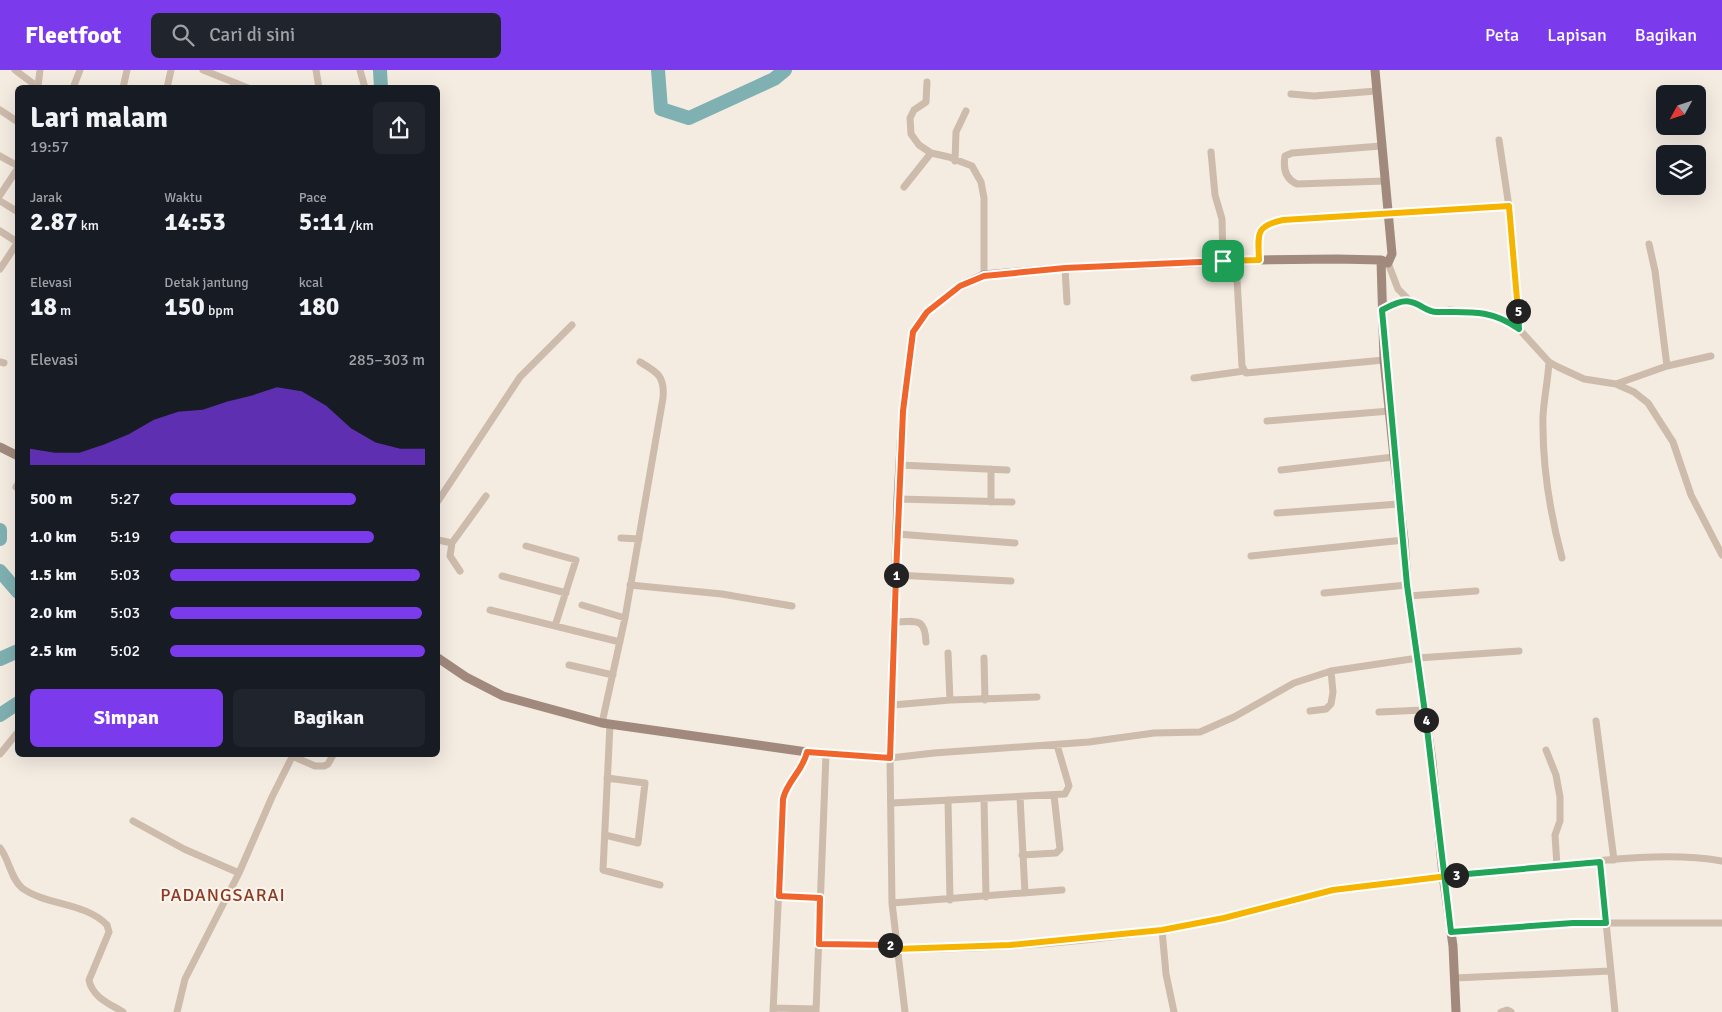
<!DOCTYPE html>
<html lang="id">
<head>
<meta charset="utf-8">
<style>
  body { margin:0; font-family:Signika,sans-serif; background:#20242c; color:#f1f3f6; height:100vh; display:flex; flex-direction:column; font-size:19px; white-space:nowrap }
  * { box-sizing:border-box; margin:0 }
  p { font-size:16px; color:#9ea1a6 }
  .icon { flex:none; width:28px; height:28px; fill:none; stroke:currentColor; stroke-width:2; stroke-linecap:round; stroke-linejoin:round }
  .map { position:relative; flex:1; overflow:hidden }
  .details { position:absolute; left:15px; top:15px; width:425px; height:672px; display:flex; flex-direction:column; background:#171b24; border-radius:8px; box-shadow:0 5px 20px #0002 }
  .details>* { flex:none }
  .needle { width:32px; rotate:230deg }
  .controls { position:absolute; left:1656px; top:15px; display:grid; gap:10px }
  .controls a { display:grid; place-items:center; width:50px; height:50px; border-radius:8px; background:#171b24; box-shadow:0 5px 20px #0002; font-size:25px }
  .pin { position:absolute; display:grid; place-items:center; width:42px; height:42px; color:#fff; margin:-21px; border-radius:10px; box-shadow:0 2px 8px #0006 }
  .km { position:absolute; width:25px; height:25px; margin:-12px; border-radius:50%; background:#222; color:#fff; font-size:14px; line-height:25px; text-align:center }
  .round { display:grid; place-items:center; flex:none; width:52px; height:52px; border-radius:8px; background:#20242c }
  .headline { display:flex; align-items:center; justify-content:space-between; height:85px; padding:0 15px }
  h1 { font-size:28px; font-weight:800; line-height:38px }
  .stats { display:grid; grid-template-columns:repeat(3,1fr); gap:8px; height:85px; padding:5px 15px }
  .stats div { display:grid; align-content:center }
  .stats b { font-size:25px; font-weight:800 }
  .stats small { font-size:14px; font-weight:400 }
  .stats p { font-size:14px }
  .chart { height:140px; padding:10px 15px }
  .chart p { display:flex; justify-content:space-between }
  .chart svg { width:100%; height:90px; margin-top:5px; fill:#7c3aed; opacity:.7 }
  .action { display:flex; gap:10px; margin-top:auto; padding:10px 15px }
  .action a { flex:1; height:58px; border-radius:8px; background:#7c3aed; color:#fff; font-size:20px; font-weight:800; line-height:58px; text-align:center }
  .action a+a { background:#20242c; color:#f1f3f6 }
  ul { padding:0 15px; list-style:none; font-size:16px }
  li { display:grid; grid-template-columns:80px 60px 1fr; align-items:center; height:38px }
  li i { height:12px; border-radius:6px; background:#7c3aed }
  header { display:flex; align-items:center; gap:30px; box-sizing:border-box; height:70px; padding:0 25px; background:#7c3aed; color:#fff }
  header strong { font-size:24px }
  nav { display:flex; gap:28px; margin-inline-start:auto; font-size:18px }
  .search { width:350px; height:45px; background:#20242c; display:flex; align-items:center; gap:12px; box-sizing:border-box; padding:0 18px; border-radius:8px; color:#9ea1a6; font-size:19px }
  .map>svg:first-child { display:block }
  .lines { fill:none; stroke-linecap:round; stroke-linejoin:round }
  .river { stroke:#7fb0b2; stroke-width:14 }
  .street { stroke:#cdbbac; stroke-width:7 }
  .secondary { stroke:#a18a7d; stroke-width:9 }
  .split-1-casing { stroke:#fff; stroke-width:10 }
  .split-2-casing { stroke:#fff; stroke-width:10 }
  .split-3-casing { stroke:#fff; stroke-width:10 }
  .split-4-casing { stroke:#fff; stroke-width:10 }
  .split-5-casing { stroke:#fff; stroke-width:10 }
  .split-6-casing { stroke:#fff; stroke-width:10 }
  .split-1 { stroke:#f0652b; stroke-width:6 }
  .split-2 { stroke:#f0652b; stroke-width:6 }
  .split-3 { stroke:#f5b400; stroke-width:6 }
  .split-4 { stroke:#22a559; stroke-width:6 }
  .split-5 { stroke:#22a559; stroke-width:6 }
  .split-6 { stroke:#f5b400; stroke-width:6 }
  .labels { text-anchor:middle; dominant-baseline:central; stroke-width:4; stroke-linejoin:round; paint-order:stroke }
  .quarter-label { font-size:18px; letter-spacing:1px; fill:#8c3b22; stroke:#fbf5ee }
</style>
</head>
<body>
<header>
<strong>Fleetfoot</strong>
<div class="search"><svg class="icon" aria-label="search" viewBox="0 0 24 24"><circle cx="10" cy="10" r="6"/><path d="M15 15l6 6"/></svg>Cari di sini</div>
<nav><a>Peta</a><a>Lapisan</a><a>Bagikan</a></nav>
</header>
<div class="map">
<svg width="1722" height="942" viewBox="0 0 1722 942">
  <rect width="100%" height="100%" fill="#f4ebe1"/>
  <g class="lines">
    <path class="river" d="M380,0l1,18
      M658,0l3,39 28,9 85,-39 11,-9
      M0,460v9
      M0,501l18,21
      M0,589l18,-8
      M0,645l18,-12"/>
    <path class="street" d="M15,0l24,18
      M203,0l45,18
      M316,0l3,18
      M360,0l5,18
      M927,12l-1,20 -12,8 -4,8 1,16 8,11 12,8 18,4 23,9 9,16 3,16v77
      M38,16l2,-16
      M73,18l7,-18
      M123,18l4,-18
      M167,18l4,-18
      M1291,24l23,2 62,-5
      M0,40l18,12
      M1499,70l10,67 10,122
      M1381,76l-89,7 -7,3c-2,12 0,23 12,28l88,-3
      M1211,82l4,43 7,24 1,42
      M0,86l18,10
      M955,91l1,-29 10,-21
      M904,117l27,-34
      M0,125l18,-27
      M0,131l18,11
      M0,161l17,11
      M1649,174l6,27 12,95
      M1259,190c-1,-26 -5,-34 24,-40l226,-13
      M1236,192l6,104 4,7 138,-13
      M1388,193l10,26 13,13
      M1065,198l2,34
      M0,199l18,-27
      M1382,240l16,-7 13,-1 14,8 10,2 15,-2 45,5 24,14 30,33 9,5 26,12 32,5 18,8 14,11 25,39 18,53 31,60
      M0,292l4,1
      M1549,292c-1,18 -5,36 -6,54 -1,47 7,97 19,142
      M1194,308l50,-7
      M1616,314l51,-18 44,-10
      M1267,351l123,-10
      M900,395l107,5
      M1281,400l113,-13
      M16,417l2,-3
      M898,429l114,3
      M438,431l82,-124 52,-52
      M991,432v-33
      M1277,443l122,-9
      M897,464l118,9
      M621,468l18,1
      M438,470l14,3 34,-47
      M452,473l-2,13 10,15
      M526,476l50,14 -21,66
      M1251,486l153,-16
      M896,505l115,6
      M502,506l64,17
      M630,515l92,9 70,12
      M1324,523l83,-8
      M1409,526l67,-5
      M582,535l43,13
      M490,540l130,32
      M896,552c21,-1 29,-4 30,20
      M948,583l2,47
      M984,588l1,42
      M569,595l44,10
      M893,635l57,-5 87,-3
      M1310,641l16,-2 5,-5 2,-12 -2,-21
      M1379,642l45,-2
      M1596,651l18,139
      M602,653l23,-105 38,-220c2,-22 -6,-26 -23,-36
      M610,654l-7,146 57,15
      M1546,680l10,25 4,22v24l-5,14 2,31
      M0,684l18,-22
      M292,686l23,10h9l4,-2 5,-9
      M1020,727l5,96
      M984,729l2,98
      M948,730l2,100
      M892,733l173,-9 4,-8 -12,-41
      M133,751l51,28 55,24
      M605,765l33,8 7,-60 -38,-5
      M0,778c9,11 11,31 22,40 25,18 63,14 85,37l2,7 -20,48c3,17 21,24 34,32
      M1022,785l34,-2 4,-4 -6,-54
      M1600,792l15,150
      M779,826l41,2
      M892,833l170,-13
      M1162,860l4,44 8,38
      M1451,862l122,-9h149
      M819,874l76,1
      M896,879c88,1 180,-6 267,-19 57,-8 111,-28 167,-39 55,-12 111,-13 167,-19 71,-6 155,-23 225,-11
      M1455,908l155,-7
      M773,938l43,1
      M177,942l8,-33 54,-106 33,-76 21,-42
      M773,942l10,-213c4,-18 20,-28 24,-47
      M816,942l10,-258
      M905,942l-13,-109 -2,-145 44,-5 155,-11 65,-9 46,-1 34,-15 60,-34 37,-12 87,-13 101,-7
      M1501,942l6,-2 4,2"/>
    <path class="secondary" d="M1381,190l3,100 10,97 10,83 3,45 25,177 11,113 10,71 3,66
      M0,377l18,9
      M438,588l28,19 37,19 99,27 205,29 83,6 8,-259 5,-88 10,-79 14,-20 33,-26 24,-11 81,-7 194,-8 78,-1 44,1 7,3 4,-9 -17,-184"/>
  </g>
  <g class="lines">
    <defs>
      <path id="split-1" d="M896,505l7,-164 10,-79 14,-20 33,-26 24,-10 81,-8 158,-7"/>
      <path id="split-2" d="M890,875l-71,-1 1,-46 -41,-2 4,-97c4,-18 20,-28 24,-47l83,6 6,-183"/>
      <path id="split-3" d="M890,875h5l1,4 114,-4 152,-15 62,-12 109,-28 123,-15"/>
      <path id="split-4" d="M1426,650l25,212 122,-9h33l-6,-61 -144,13"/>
      <path id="split-5" d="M1426,650l-19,-135 -25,-275c8,-4 20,-11 29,-8 10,2 15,10 26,10 32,0 54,-3 82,17l-1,-18"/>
      <path id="split-6" d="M1223,191l36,-1c-1,-26 -4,-34 24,-40l226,-14 9,105"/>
    </defs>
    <use href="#split-1" class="split-1-casing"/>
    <use href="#split-2" class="split-2-casing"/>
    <use href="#split-3" class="split-3-casing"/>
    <use href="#split-4" class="split-4-casing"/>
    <use href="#split-5" class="split-5-casing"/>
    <use href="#split-6" class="split-6-casing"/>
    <use href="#split-1" class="split-1"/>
    <use href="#split-2" class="split-2"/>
    <use href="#split-3" class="split-3"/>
    <use href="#split-4" class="split-4"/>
    <use href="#split-5" class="split-5"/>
    <use href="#split-6" class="split-6"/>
  </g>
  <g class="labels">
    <g class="quarter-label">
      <text x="223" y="825">PADANGSARAI</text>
    </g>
  </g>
</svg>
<div class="controls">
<a><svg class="needle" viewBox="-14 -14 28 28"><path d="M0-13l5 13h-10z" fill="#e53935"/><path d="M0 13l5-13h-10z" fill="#9ea1a6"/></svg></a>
<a><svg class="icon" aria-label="layers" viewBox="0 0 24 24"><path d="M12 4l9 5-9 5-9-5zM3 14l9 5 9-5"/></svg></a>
</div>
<div class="pin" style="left:1223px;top:191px;background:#1e9e55"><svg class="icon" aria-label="arrive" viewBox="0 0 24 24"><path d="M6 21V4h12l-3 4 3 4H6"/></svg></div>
<b class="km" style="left:896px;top:505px">1</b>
<b class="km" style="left:890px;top:875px">2</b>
<b class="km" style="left:1456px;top:805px">3</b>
<b class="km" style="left:1426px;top:650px">4</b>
<b class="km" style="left:1518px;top:241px">5</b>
<section class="details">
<div class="headline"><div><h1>Lari malam</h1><p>19:57</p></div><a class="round"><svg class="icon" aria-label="share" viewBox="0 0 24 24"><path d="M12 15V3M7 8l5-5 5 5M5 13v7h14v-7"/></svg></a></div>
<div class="stats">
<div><p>Jarak</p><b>2.87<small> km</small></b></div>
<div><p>Waktu</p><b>14:53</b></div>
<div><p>Pace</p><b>5:11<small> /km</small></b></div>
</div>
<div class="stats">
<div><p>Elevasi</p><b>18<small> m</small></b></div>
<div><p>Detak jantung</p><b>150<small> bpm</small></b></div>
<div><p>kcal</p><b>180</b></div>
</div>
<div class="chart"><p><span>Elevasi</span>285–303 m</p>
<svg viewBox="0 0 160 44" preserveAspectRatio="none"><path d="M0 44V36L10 38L20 38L30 34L40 29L50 22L60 18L70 17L80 13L90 10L100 6L110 8L120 15L130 26L140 33L150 36L160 36V44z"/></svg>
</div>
<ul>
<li><b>500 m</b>5:27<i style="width:73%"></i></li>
<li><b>1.0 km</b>5:19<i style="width:80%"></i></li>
<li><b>1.5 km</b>5:03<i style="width:98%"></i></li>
<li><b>2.0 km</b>5:03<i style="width:99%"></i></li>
<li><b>2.5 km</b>5:02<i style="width:100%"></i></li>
</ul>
<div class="action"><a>Simpan</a><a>Bagikan</a></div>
</section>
</div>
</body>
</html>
